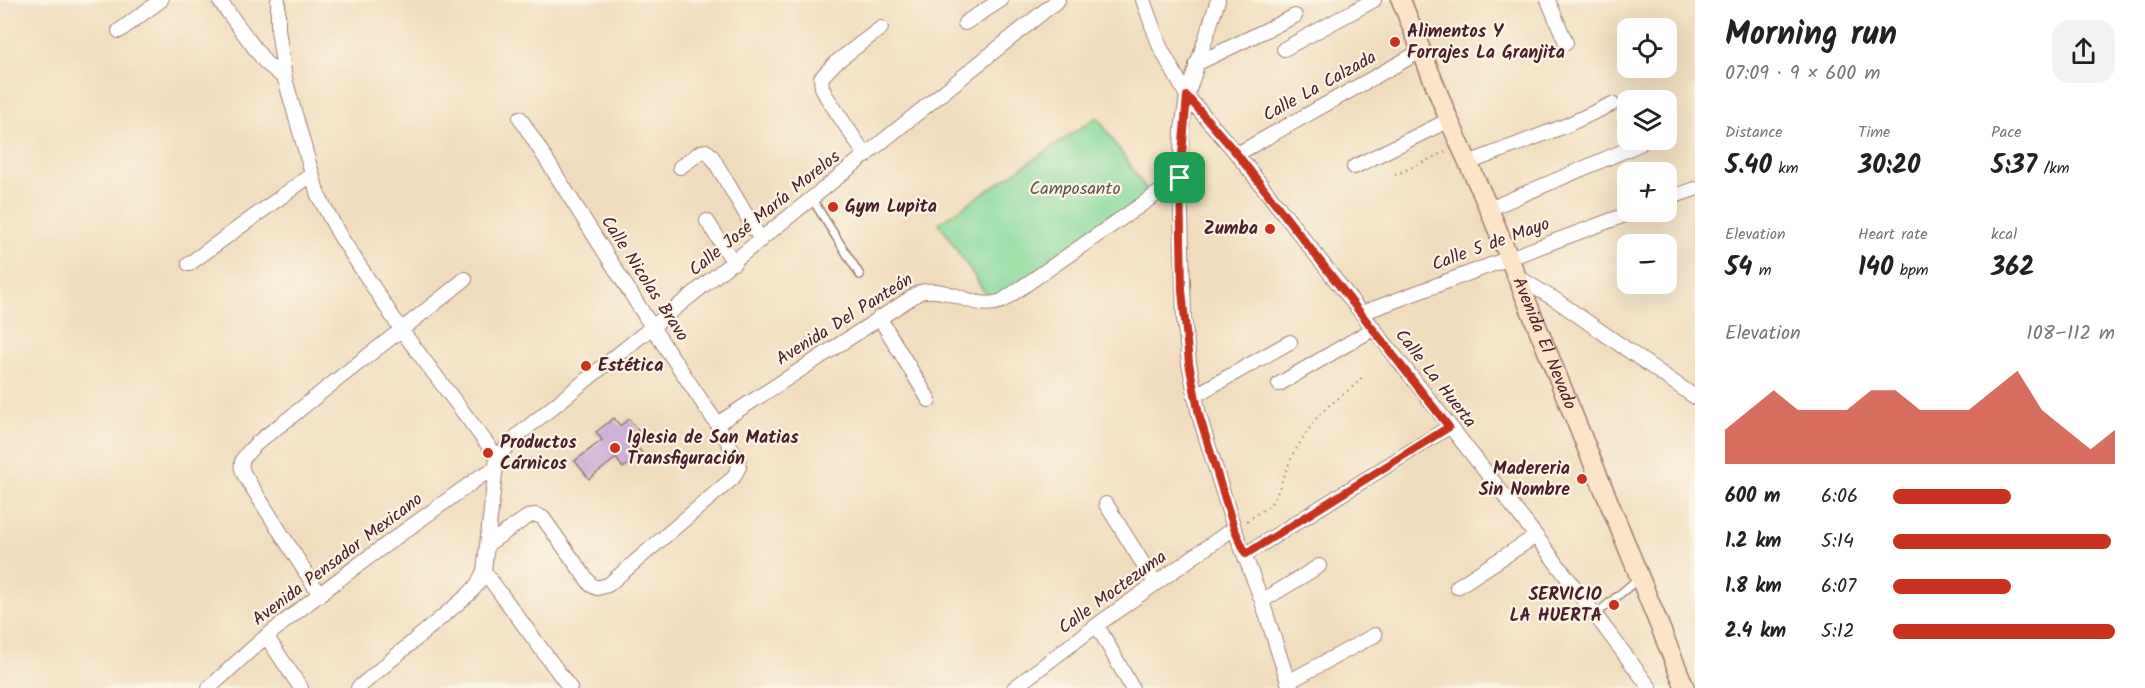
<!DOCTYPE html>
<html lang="en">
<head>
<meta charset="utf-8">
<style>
  body { margin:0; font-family:Kalam,sans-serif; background:#f2f2f2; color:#222; height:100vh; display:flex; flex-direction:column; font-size:22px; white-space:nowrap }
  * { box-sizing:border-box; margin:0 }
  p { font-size:20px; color:#767676 }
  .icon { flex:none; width:33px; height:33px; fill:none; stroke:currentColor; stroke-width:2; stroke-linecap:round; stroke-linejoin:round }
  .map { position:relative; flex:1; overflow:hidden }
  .sheet { display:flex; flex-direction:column; background:#fff; width:450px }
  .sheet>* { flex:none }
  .fabs { position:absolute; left:1617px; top:18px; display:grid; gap:12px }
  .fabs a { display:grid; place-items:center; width:60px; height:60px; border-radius:12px; background:#fff; box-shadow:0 6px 24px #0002; font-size:30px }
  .pin { position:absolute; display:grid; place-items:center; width:51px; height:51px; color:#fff; margin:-26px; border-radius:12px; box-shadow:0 3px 9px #0006 }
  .round { display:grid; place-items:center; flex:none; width:63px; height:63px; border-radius:18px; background:#f2f2f2 }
  .headline { display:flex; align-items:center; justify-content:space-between; height:102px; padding:0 30px }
  h1 { font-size:33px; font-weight:700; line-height:45px }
  .figures { display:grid; grid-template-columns:repeat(3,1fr); gap:9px; height:102px; padding:6px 30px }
  .figures div { display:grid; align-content:center }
  .figures b { font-size:26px; font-weight:700 }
  .figures small { font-size:16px; font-weight:400 }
  .figures p { font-size:16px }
  .chart { height:168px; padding:12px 30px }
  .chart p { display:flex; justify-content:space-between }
  .chart svg { width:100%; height:108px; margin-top:6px; fill:#c8321e; opacity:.7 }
  ul { padding:0 30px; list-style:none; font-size:20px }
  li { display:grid; grid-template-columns:96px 72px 1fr; align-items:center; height:45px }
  li i { height:15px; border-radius:8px; background:#c8321e }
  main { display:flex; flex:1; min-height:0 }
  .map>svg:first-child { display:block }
  .green { fill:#88da9c; stroke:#697c64; stroke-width:1.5 }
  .building { fill:#ceb0d8 }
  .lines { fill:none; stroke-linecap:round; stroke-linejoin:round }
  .lane-casing { stroke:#9e7e74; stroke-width:10 }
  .street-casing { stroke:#9e7e74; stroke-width:16 }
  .secondary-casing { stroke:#9e7e74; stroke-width:21 }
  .path { stroke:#9e7e74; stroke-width:2; stroke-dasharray:1.5 4.5; stroke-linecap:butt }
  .lane { stroke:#fff; stroke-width:7 }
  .street { stroke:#fff; stroke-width:14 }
  .secondary { stroke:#fee4c6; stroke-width:18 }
  .route-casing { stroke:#fff; stroke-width:12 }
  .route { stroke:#c8321e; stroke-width:8 }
  .poi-dot { fill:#c8321e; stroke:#fcf5e5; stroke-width:2 }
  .labels { text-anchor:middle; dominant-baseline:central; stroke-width:4.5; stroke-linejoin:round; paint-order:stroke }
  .poi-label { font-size:18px; font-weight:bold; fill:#4a1f2b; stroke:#fcf5e5; text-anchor:start }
  .street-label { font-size:18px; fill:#4a1f2b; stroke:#fcf5e5 }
  .park-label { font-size:18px; fill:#5d574d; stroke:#fcf5e5 }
</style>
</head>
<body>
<main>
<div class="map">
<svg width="1695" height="688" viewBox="0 0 1695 688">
  <rect width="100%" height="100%" fill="#fcf5e5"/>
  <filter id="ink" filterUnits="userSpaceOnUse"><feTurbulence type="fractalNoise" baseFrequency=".0167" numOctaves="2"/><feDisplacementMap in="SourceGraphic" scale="12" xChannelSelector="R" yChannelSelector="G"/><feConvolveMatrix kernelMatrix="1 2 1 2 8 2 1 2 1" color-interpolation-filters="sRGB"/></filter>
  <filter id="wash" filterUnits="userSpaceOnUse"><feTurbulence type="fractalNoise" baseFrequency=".008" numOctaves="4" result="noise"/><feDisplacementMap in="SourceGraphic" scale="24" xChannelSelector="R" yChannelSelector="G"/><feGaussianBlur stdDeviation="1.35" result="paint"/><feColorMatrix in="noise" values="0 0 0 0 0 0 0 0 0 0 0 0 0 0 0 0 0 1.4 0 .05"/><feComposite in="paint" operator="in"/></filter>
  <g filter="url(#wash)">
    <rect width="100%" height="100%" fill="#f1ddbd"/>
    <path class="green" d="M1097,117l54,79 -160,106 -52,-79z"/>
    <g id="blocks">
      <path class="building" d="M614,418l6,8 9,-7 14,18 -9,6 8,10 -19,15 -7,-10 -27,21 -14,-18 27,-21 -6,-8z"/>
    </g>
  </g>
  <g filter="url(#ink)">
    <use href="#blocks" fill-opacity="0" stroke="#9e7e74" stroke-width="1.5"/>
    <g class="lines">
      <defs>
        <path id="lane" d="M812,199l48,76
          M1595,615l44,-37"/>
        <path id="street" d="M219,0l46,62 20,17
          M278,0v29l7,50 33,116 22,41 62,95 95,126
          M1143,0l17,47 27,49 50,58 299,382 114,152
          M1218,0l-31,96 -5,33 -2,49 4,141 5,44 10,52 35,113 28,73 28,87
          M1548,0l18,43
          M965,23l36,-23
          M119,31l42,-31
          M1284,49l90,-49
          M1196,64l99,-48
          M1237,154l184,-103
          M866,156l-40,-60 -4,-9 -1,-9 14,-15 46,-35
          M1468,163l97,-37 47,-22
          M680,167l21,-15 5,-1 5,4 50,85
          M1354,167l95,-47
          M1666,199l29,-10
          M1489,209l151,-65
          M707,221l27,42
          M189,264l122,-89
          M1516,276l40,24 139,97
          M1362,313l271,-101
          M879,317l50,83
          M1279,384l94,-55
          M1194,396l96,-54
          M717,424l203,-132c32,-7 54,20 82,9l178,-123
          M1106,504l49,79
          M488,544l38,-26c7,-4 10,-4 17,0l48,67 6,3 11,-3 125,-107 6,-11 -1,-8 -21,-35 -65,-97 -132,-209
          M1246,554l203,-127
          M484,571l86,117
          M1457,587l79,-51
          M320,595l-75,-119c-3,-6 -5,-10 -2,-17 11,-17 33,-30 49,-43 57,-47 116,-90 173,-137
          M1262,601l57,-35
          M1097,625l35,63
          M266,636l35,52
          M1288,682l87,-47
          M209,688c19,-17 38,-36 58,-52 69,-57 142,-108 214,-160l14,-7
          M358,688l110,-93 9,-10 7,-14 13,-114 21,-22 540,-435
          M1014,688l83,-63 137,-97"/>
        <g id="secondary">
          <path id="s1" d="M1401,0l48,120 40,89 196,479"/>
        </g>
      </defs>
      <use href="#lane" class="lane-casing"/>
      <use href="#street" class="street-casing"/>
      <use href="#secondary" class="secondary-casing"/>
      <path class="path" d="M1395,175l52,-24
        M1247,521l23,-16 6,-9 17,-42 21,-33 13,-14 27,-21 10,-11"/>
      <use href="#lane" class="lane"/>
      <use href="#street" class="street"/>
      <use href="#secondary" class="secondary"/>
    </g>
  </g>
  <g class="lines" filter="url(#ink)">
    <defs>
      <path id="route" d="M1187,96l50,58 212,273 -203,127 -12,-26 -35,-113 -10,-52 -7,-73 -2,-112z"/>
    </defs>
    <use href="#route" class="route-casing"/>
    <use href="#route" class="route"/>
  </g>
  <g class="poi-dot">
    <circle cx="1395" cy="42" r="6"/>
    <circle cx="833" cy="207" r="6"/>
    <circle cx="1270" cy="229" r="6"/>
    <circle cx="586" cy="366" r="6"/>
    <circle cx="615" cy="448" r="6"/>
    <circle cx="488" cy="453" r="6"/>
    <circle cx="1582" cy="479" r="6"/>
    <circle cx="1614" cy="605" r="6"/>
  </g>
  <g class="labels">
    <g class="poi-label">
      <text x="1407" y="32">Alimentos Y<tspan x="1407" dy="21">Forrajes La Granjita</tspan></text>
      <text x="845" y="207">Gym Lupita</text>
      <text x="1258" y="229" text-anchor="end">Zumba</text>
      <text x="598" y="366">Estética</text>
      <text x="627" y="438">Iglesia de San Matias<tspan x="627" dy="21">Transfiguración</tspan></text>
      <text x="500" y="443">Productos<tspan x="500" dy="21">Cárnicos</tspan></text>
      <text x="1570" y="469" text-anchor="end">Madereria<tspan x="1570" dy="21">Sin Nombre</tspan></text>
      <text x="1602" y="595" text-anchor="end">SERVICIO<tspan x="1602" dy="21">LA HUERTA</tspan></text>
    </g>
    <g class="street-label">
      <text transform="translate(1320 87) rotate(-29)">Calle La Calzada</text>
      <text transform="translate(765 214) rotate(-39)">Calle José María Morelos</text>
      <text transform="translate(1491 245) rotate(-20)">Calle 5 de Mayo</text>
      <text transform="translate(644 279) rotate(57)">Calle Nicolas Bravo</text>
      <text transform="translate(845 320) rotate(-32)">Avenida Del Panteón</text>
      <text stroke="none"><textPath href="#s1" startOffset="372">Avenida El Nevado</textPath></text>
      <text transform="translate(1435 379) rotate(52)">Calle La Huerta</text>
      <text transform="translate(338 560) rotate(-37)">Avenida Pensador Mexicano</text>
      <text transform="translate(1113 593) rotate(-36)">Calle Moctezuma</text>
    </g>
    <g class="park-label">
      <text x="1075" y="189">Camposanto</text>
    </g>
  </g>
</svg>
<div class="fabs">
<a><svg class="icon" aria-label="locate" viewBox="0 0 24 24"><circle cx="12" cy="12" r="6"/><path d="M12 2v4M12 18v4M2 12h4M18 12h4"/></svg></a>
<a><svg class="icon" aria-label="layers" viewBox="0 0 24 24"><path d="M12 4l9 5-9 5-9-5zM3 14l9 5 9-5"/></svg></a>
<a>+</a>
<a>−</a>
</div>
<div class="pin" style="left:1180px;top:178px;background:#1e9e55"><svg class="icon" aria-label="arrive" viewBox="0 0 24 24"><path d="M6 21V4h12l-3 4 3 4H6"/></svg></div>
</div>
<section class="sheet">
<div class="headline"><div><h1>Morning run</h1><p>07:09 · 9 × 600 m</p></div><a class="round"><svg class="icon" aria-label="share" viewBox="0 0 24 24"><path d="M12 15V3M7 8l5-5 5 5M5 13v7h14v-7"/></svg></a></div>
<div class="figures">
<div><p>Distance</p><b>5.40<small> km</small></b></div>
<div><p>Time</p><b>30:20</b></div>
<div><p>Pace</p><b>5:37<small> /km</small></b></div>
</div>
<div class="figures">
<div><p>Elevation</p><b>54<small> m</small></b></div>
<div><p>Heart rate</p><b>140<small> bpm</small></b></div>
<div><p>kcal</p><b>362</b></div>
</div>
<div class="chart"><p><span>Elevation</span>108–112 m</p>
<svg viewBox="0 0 160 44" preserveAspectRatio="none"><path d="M0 44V30L10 22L20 14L30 22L40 22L50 22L60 14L70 14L80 22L90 22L100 22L110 14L120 6L130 22L140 30L150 38L160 30V44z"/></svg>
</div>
<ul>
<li><b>600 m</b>6:06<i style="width:53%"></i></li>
<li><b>1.2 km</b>5:14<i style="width:98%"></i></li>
<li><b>1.8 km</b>6:07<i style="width:53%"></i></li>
<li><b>2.4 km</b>5:12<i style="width:100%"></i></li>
</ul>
</section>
</main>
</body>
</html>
